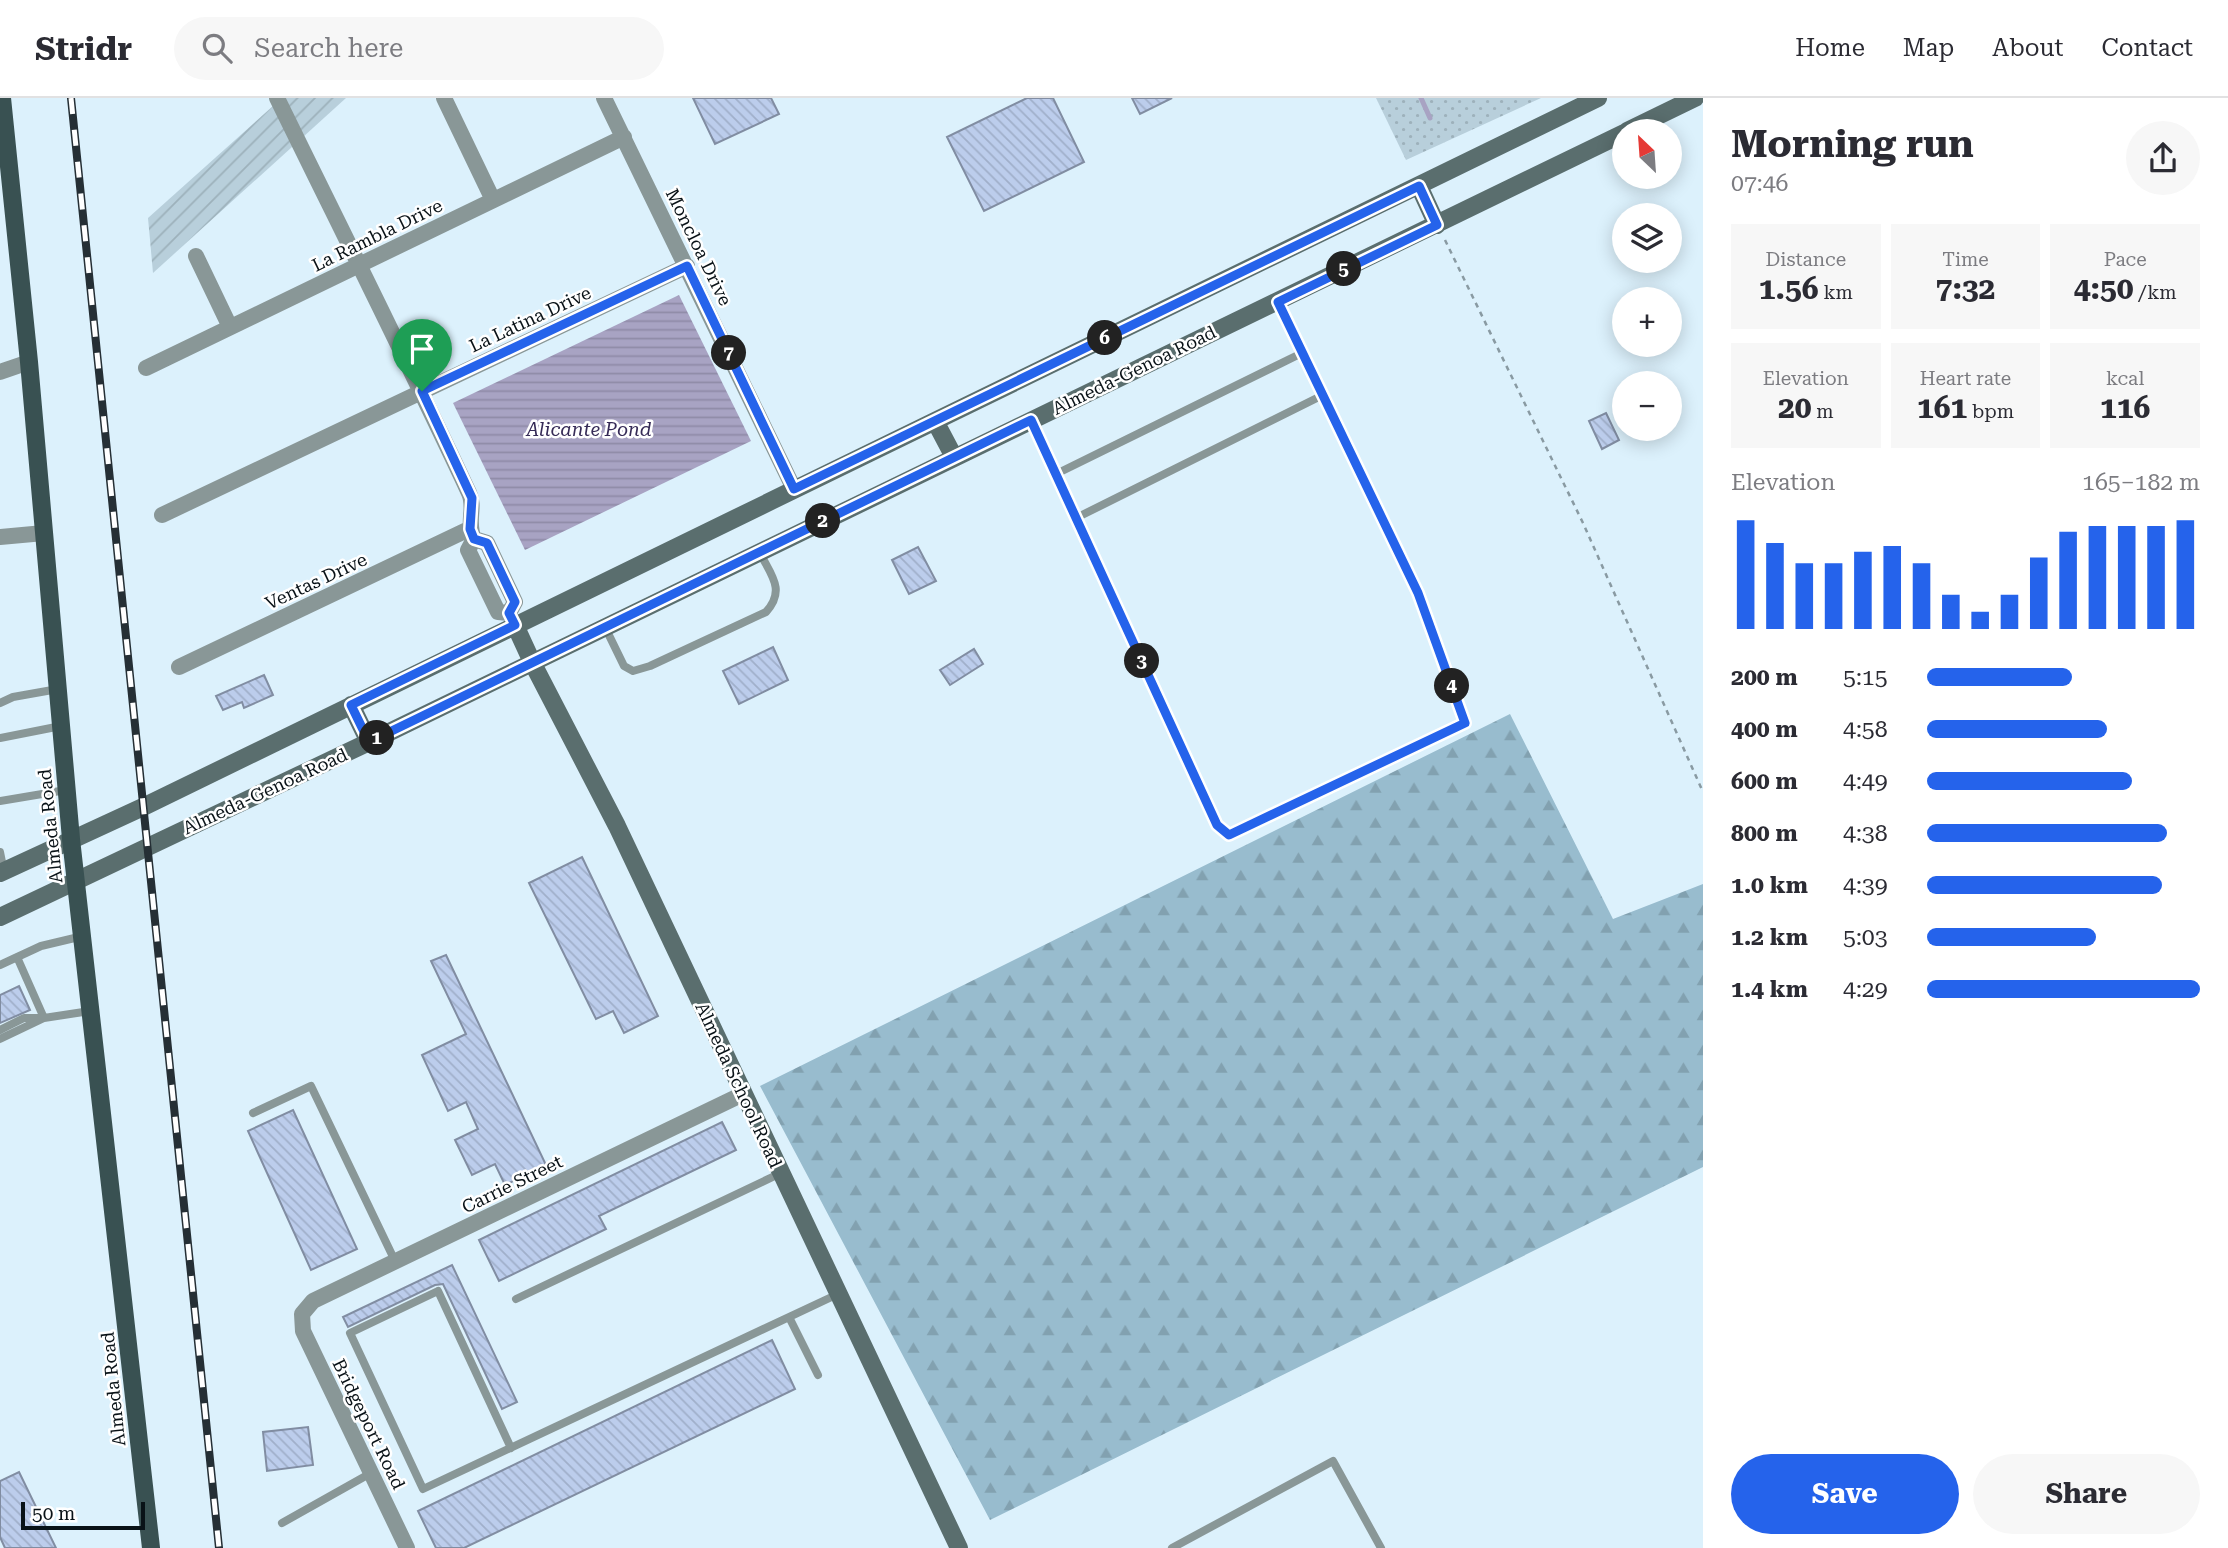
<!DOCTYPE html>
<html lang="en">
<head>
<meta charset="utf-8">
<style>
  body { margin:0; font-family:"Roboto Serif",serif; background:#f7f7f7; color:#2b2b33; height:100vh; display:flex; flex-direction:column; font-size:26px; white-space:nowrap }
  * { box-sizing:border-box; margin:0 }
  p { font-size:23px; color:#7c7c81 }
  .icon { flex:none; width:38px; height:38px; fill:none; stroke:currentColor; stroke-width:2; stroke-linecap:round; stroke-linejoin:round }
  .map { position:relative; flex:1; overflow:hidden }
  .details { display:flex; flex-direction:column; background:#fff; width:525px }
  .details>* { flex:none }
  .needle { width:46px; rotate:335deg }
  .tools { position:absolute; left:1612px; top:21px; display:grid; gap:14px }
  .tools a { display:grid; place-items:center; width:70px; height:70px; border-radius:50%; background:#fff; box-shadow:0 4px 18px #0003; font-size:35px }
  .scale { position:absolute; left:21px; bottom:18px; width:124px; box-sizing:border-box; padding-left:7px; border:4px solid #091217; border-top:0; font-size:19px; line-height:24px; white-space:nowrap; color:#091217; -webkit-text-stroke:5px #fff; paint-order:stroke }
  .pin { position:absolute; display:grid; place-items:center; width:60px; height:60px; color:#fff; margin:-72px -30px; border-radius:50% 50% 50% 0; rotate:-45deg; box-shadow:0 0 7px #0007 }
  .pin .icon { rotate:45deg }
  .km { position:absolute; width:35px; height:35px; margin:-18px; border-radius:50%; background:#222; color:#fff; font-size:19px; line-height:35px; text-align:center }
  .round { display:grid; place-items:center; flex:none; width:74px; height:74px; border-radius:37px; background:#f7f7f7 }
  .head { display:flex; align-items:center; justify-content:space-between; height:119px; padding:0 28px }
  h1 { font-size:38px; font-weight:700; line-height:52px }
  .stats { display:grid; grid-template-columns:repeat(3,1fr); gap:10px; height:119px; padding:7px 28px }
  .stats div { display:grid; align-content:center; border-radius:0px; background:#f7f7f7; text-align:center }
  .stats b { font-size:30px; font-weight:700 }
  .stats small { font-size:19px; font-weight:400 }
  .stats p { font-size:19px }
  .chart { height:196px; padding:14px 28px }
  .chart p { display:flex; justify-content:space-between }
  .chart svg { width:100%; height:126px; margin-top:7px; stroke:#2563eb; stroke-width:6 }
  .button { display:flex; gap:14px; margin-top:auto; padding:14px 28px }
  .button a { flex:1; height:80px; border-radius:42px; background:#2563eb; color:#fff; font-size:28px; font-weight:700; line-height:80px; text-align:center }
  .button a+a { background:#f7f7f7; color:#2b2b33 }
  ul { padding:0 28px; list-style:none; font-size:23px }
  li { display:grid; grid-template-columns:112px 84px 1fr; align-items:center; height:52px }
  li i { height:18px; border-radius:9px; background:#2563eb }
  header { display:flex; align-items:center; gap:42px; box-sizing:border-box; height:98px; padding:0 35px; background:#fff; border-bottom:2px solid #e1e1e2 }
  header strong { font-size:33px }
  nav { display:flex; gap:38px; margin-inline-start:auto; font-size:24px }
  .search { width:490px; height:63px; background:#f7f7f7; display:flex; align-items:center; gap:18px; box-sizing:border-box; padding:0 24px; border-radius:38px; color:#7c7c81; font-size:26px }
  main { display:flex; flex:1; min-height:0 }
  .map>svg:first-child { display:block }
  .grass { fill:url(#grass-dots) }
  .forest { fill:url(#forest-firs) }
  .garden { fill:url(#garden-furrows) }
  .water { fill:url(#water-rules) }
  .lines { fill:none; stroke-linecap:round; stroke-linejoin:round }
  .stream { stroke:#a8a3c3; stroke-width:5 }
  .building { fill:url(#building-back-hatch); stroke:#818da2; stroke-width:2 }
  .path { stroke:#899aa2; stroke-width:2.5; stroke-dasharray:5 5; stroke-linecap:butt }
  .lane { stroke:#899797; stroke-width:8 }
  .street { stroke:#899797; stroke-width:16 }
  .secondary { stroke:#5a6e6e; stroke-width:18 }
  .primary { stroke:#395152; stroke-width:18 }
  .rail-casing { stroke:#252f35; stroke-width:8 }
  .rail { stroke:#fff; stroke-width:5; stroke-dasharray:16; stroke-linecap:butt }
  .route-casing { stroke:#fff; stroke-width:14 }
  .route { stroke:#2563eb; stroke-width:9 }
  .labels { text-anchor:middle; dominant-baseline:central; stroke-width:5; stroke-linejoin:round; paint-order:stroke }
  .street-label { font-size:18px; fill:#091217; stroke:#fff }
  .water-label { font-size:19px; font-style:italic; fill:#362b57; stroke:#fff }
</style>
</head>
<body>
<header>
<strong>Stridr</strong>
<div class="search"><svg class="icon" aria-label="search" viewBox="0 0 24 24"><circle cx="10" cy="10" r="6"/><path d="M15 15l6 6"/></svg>Search here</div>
<nav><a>Home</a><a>Map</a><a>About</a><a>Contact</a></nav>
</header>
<main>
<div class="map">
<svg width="1703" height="1450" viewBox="0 0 1703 1450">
  <defs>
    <pattern id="grass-dots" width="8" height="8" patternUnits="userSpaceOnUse" patternTransform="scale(1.75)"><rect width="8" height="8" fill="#b8cfdb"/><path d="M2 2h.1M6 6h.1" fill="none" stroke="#9db1bb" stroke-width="1.8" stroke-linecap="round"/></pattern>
    <pattern id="forest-firs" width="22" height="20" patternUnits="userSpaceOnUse" patternTransform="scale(1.75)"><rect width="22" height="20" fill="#98bcce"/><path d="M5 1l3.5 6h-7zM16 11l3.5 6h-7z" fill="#82a1b0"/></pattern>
    <pattern id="garden-furrows" width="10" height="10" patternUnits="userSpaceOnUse" patternTransform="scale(1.75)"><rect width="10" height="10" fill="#b8cfdb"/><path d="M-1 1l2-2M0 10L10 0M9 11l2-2" fill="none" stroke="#9db1bb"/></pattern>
    <pattern id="water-rules" width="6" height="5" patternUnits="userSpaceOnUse" patternTransform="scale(1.75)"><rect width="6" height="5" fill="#a8a3c3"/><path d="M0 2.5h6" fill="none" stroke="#8f8ba7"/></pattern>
    <pattern id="building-back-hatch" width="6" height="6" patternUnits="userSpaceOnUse" patternTransform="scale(1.75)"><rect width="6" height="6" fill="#bccdec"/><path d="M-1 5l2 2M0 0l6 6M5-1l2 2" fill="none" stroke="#a0afca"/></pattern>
  </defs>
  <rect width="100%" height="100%" fill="#dcf1fc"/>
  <path class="grass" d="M1376,0h165l-135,62z"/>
  <path class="forest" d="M1510,616l103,205 90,-35v283l-713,353 -230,-434z"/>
  <path class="garden" d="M282,0h64l-193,175 -5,-55z"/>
  <path class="water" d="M679,197l72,146 -226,109 -72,-147z"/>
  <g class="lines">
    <path class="stream" d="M1421,0l9,20"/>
  </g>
  <path class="building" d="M693,0h78l8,16 -64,30z
    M1027,0h26l31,64 -100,49 -37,-74z
    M1132,0h40l-32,16z
    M1606,315l13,27 -17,9 -13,-28z
    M918,449l18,34 -27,13 -17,-34z
    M773,549l15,33 -49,24 -16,-33z
    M974,551l9,15 -33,21 -10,-15z
    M264,577l9,20 -29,13 -2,-6 -19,8 -7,-14z
    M582,759l76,159 -34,17 -11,-22 -17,8 -67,-136z
    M446,857l100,210 -41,20 -10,-21 -23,11 -17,-35 23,-11 -12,-27 -18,9 -26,-56 44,-21 -35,-73z
    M19,888l11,24 -30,13v-28z
    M293,1012l64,139 -46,21 -63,-139z
    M722,1024l14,28 -137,66 7,13 -107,52 -20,-41z
    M452,1167l65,137 -15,7 -59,-125 -8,1 -87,42 -5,-10z
    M772,1242l23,49 -331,159h-28l-18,-37z
    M308,1329l5,38 -46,6 -4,-39z
    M19,1374l37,76h-51l-5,-11v-56z"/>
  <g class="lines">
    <path class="path" d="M1445,142l138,283 120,269"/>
    <path class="lane" d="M1031,322l186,405 12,9 236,-110 -47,-131 -140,-291
      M1056,376l246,-121
      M1076,420l247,-123
      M605,529l19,39 9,5 17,-5 116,-54c20,-22 5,-37 -6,-59
      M0,605l13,-6 45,-8
      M0,640l61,-12
      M0,703l66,-11
      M0,754l4,20
      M0,867l41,-19 42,-10
      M0,932l24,-12h20l-27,-61
      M0,941l44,-21 46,-7
      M253,1015l58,-27 84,175
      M516,1201l265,-126
      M789,1219l29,58
      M511,1350l-73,-157 -88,42 73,156 415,-195
      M282,1425l89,-50
      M1172,1450l161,-87 48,87"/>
    <path class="street" d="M277,0c64,131 130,262 192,395 7,15 -3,28 5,46l13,4 28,59 -6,11
      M444,0l49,102
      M604,0l190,391
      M196,158l34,71
      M146,270l478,-231
      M0,274l29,-10
      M162,417l525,-249
      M0,439l44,-4
      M474,441l-6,11 30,62 11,1
      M179,569l290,-138
      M407,1450l-104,-217 -1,-17 11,-13 430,-207"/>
    <path class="secondary" d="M1627,33l68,-33
      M1419,88l18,39
      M935,323l19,36
      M515,527l17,37 85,164 342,722
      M351,607l18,37
      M0,775l143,-66 1455,-709
      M0,819l369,-175 1255,-609"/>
    <path class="primary" d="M2,0l27,264 42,477 80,709"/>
    <defs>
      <path id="rail" d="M71,0l148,1450"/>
    </defs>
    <use href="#rail" class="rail-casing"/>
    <use href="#rail" class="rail"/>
  </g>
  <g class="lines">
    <defs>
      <path id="route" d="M1419,88l18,39 -159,77 140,291 47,130 -236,112 -12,-10 -186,-405 -662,322 -18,-37 164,-80 -6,-12 6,-11 -28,-59 -13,-4 -4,-10 2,-31 -50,-107 265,-125 107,223z"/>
    </defs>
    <use href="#route" class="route-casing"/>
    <use href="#route" class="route"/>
  </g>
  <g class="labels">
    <g class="street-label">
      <text transform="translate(377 137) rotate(-26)">La Rambla Drive</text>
      <text transform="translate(699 149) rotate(64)">Moncloa Drive</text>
      <text transform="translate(530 221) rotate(-25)">La Latina Drive</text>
      <text transform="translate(1134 272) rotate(-26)">Almeda-Genoa Road</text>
      <text transform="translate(316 483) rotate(-25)">Ventas Drive</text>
      <text transform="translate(265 693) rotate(-25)">Almeda-Genoa Road</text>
      <text transform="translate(50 728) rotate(-96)">Almeda Road</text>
      <text transform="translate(739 987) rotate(65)">Almeda School Road</text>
      <text transform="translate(512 1086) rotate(-26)">Carrie Street</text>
      <text transform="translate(113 1291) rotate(-96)">Almeda Road</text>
      <text transform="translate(369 1326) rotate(64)">Bridgeport Road</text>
    </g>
    <g class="water-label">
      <text x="589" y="331">Alicante Pond</text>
    </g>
  </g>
</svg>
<div class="tools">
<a><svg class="needle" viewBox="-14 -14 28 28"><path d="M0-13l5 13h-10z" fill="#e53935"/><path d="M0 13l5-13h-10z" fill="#7c7c81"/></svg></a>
<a><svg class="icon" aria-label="layers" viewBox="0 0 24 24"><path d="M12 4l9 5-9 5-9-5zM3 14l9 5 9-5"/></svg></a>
<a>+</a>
<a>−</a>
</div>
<div class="scale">50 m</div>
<div class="pin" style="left:422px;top:293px;background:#1e9e55"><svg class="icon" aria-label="arrive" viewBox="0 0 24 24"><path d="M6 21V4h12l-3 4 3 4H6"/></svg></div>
<b class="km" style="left:377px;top:640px">1</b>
<b class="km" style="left:823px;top:423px">2</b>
<b class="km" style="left:1142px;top:563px">3</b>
<b class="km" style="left:1452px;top:588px">4</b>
<b class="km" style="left:1344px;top:171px">5</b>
<b class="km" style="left:1105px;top:240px">6</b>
<b class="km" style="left:729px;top:255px">7</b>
</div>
<section class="details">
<div class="head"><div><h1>Morning run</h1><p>07:46</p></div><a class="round"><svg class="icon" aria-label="share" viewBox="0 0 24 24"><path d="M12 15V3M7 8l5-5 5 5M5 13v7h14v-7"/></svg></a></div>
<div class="stats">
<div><p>Distance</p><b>1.56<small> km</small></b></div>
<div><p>Time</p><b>7:32</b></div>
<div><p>Pace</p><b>4:50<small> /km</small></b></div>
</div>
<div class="stats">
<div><p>Elevation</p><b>20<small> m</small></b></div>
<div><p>Heart rate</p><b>161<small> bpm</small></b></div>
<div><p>kcal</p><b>116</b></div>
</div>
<div class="chart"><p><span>Elevation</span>165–182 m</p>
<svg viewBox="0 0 160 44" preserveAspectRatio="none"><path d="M5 44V6M15 44V14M25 44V21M35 44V21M45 44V17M55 44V15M65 44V21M75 44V32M85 44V38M95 44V32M105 44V19M115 44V10M125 44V8M135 44V8M145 44V8M155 44V6"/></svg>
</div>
<ul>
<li><b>200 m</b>5:15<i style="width:53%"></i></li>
<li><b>400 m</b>4:58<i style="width:66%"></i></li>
<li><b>600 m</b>4:49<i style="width:75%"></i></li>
<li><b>800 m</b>4:38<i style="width:88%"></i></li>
<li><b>1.0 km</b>4:39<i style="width:86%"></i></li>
<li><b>1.2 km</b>5:03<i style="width:62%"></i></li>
<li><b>1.4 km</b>4:29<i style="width:100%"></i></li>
</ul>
<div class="button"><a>Save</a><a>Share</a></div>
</section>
</main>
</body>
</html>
